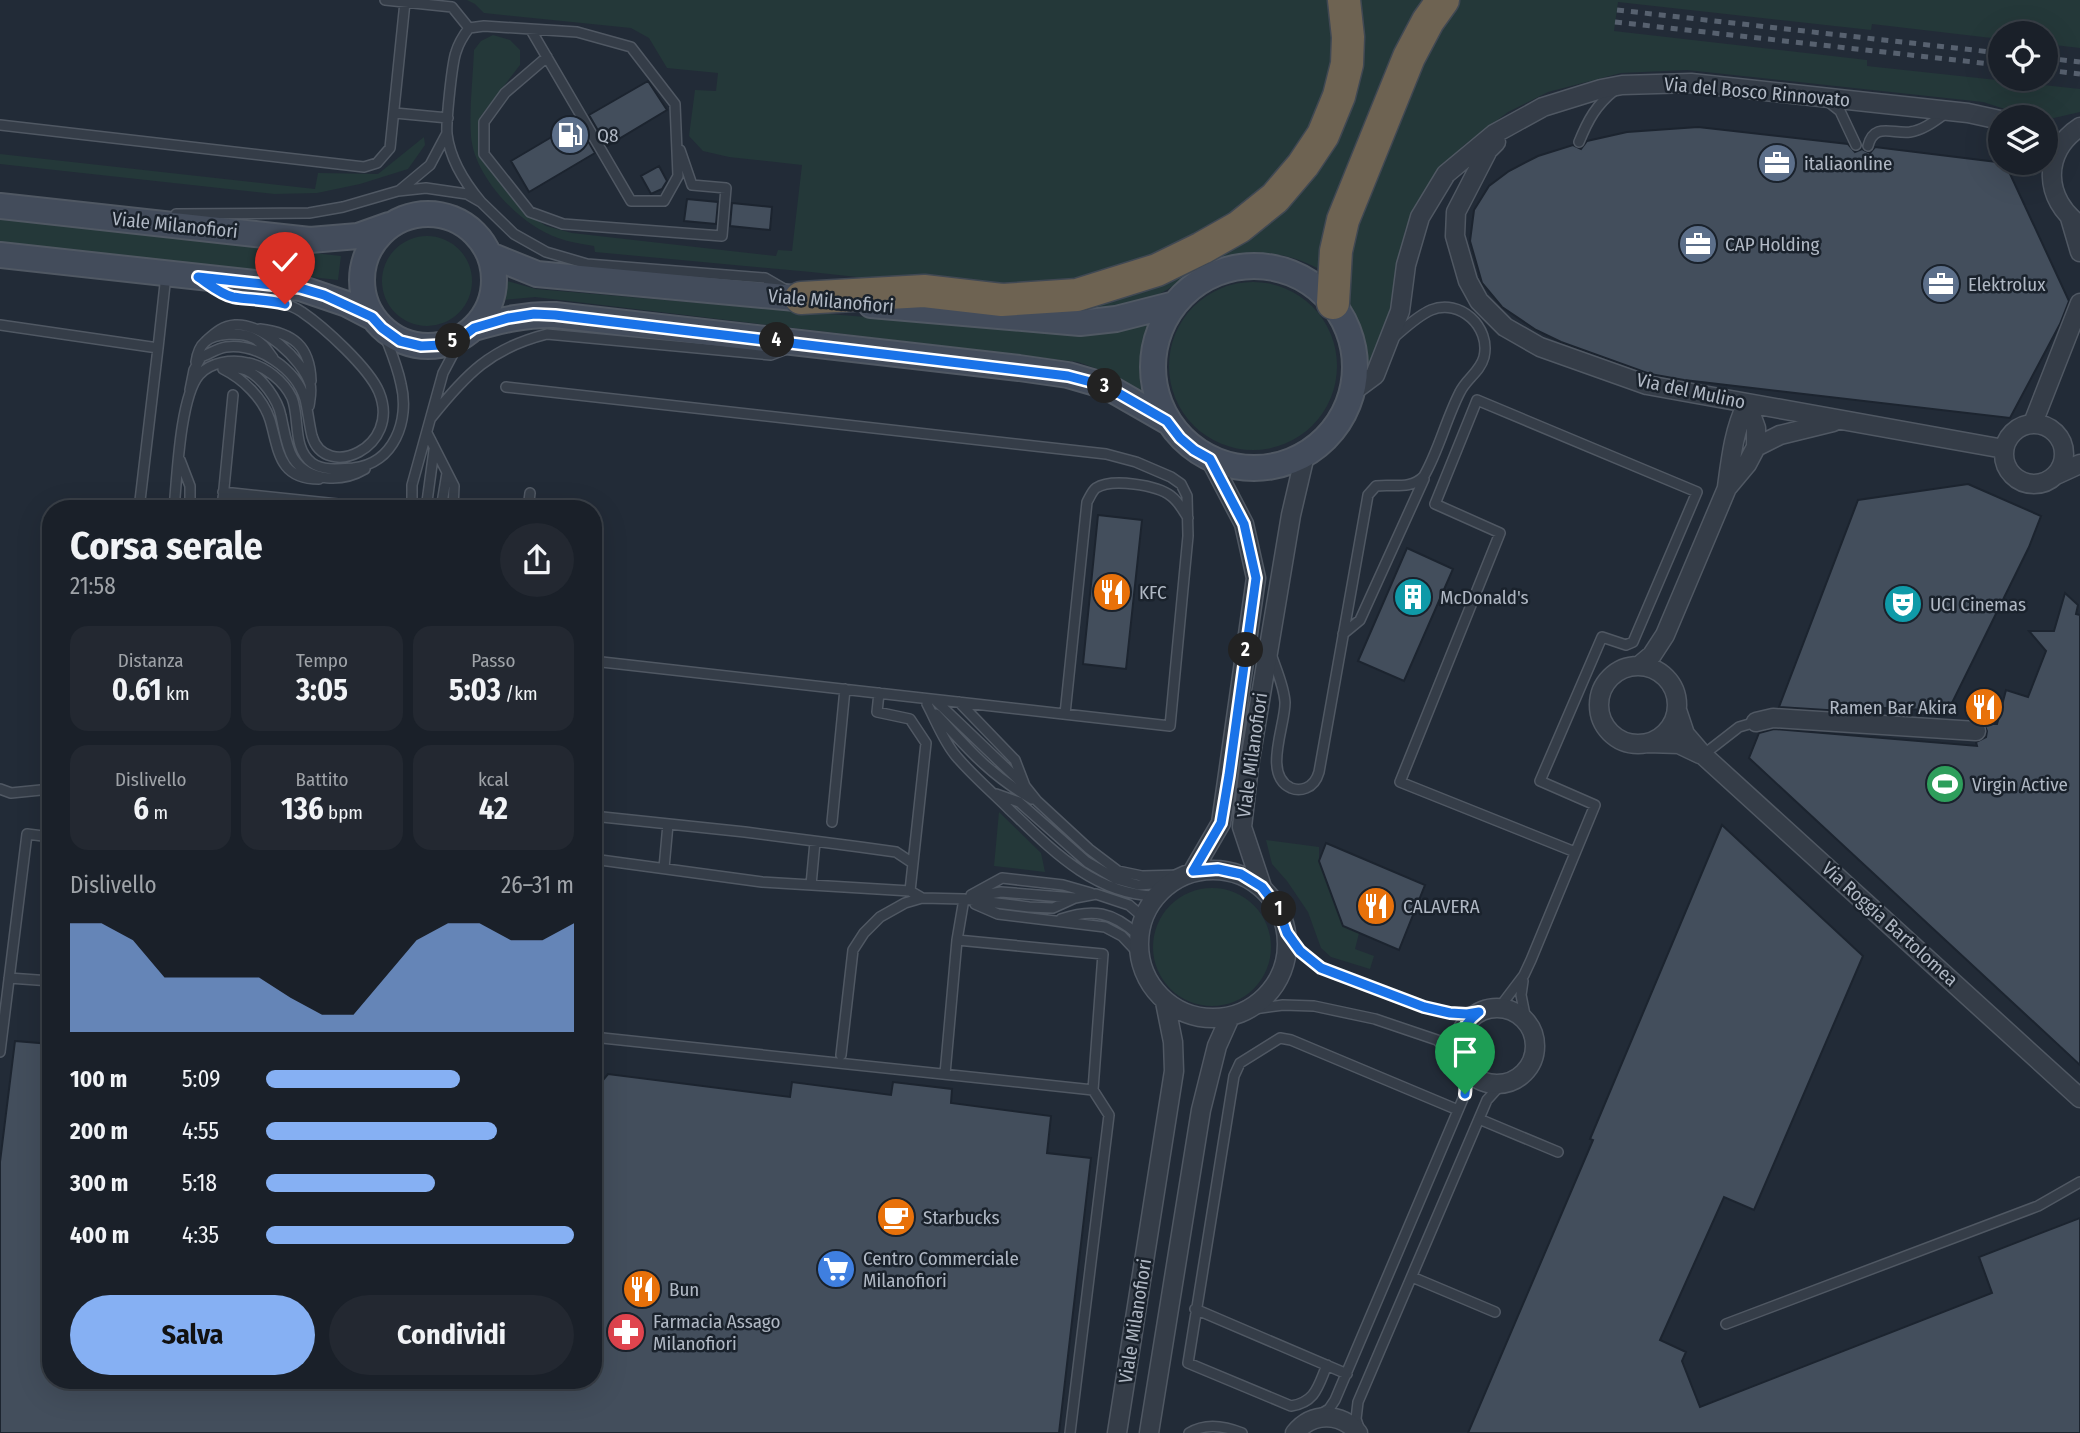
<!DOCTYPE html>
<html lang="it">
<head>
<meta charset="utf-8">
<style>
  body { margin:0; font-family:"Fira Sans Condensed",sans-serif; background:#232831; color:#f1f3f6; height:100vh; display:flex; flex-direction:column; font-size:26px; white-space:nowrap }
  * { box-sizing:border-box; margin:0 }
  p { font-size:23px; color:#9fa3a8 }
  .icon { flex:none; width:38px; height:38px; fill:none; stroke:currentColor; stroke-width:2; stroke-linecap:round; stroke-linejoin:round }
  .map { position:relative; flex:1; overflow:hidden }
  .drawer { position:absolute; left:42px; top:500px; width:560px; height:889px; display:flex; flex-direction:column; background:#1a2029; border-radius:28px; box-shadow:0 7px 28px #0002,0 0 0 2px #383e46 }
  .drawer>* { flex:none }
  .fabs { position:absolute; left:1988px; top:21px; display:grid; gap:14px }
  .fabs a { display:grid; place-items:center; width:70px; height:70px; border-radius:50%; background:#1a2029; box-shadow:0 7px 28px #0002,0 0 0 2px #383e46; font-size:35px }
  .pin { position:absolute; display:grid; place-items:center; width:60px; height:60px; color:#fff; margin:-72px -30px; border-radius:50% 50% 50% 0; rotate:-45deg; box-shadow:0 0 7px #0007 }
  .pin .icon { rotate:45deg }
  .km { position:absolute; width:35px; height:35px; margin:-18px; border-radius:50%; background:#222; color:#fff; font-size:19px; line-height:35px; text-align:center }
  .round { display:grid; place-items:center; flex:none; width:74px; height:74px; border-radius:37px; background:#232831 }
  .overview { display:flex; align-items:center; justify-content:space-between; height:119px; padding:0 28px }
  h1 { font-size:38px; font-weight:700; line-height:52px }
  .figures { display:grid; grid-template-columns:repeat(3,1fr); gap:10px; height:119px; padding:7px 28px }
  .figures div { display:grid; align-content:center; border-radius:18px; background:#232831; text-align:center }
  .figures b { font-size:30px; font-weight:700 }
  .figures small { font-size:19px; font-weight:400 }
  .figures p { font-size:19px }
  .chart { height:196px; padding:14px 28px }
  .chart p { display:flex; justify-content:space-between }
  .chart svg { width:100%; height:126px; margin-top:7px; fill:#86b0f3; opacity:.7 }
  .button { display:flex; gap:14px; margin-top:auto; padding:14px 28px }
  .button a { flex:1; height:80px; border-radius:42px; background:#86b0f3; color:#111; font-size:28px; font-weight:700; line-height:80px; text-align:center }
  .button a+a { background:#232831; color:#f1f3f6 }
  ul { padding:0 28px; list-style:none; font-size:23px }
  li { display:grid; grid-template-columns:112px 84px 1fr; align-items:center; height:52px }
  li i { height:18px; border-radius:9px; background:#86b0f3 }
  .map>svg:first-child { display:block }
  .green { fill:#243839 }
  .building { fill:#434e5c; stroke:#1c242f; stroke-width:2 }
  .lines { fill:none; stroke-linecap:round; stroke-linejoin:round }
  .lane-casing { stroke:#505863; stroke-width:12 }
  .street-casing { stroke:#505863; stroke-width:21 }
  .secondary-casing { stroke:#505863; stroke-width:28 }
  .highway-casing { stroke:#404853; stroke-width:35 }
  .lane { stroke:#353d48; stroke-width:9 }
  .street { stroke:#353d48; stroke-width:18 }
  .secondary { stroke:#434c5b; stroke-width:24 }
  .highway { stroke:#6e6352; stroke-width:32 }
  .rail { stroke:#57616f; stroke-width:5; stroke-dasharray:7 7; stroke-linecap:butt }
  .route-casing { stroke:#fff; stroke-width:14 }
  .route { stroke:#1a73e8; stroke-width:9 }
  .labels { text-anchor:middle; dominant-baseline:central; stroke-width:5; stroke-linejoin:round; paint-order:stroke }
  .street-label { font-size:19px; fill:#b0b8c4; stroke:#1a222c }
  .poi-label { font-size:19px; fill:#b0b8c4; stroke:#1a222c; text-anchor:start }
</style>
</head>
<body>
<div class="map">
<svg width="2080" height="1433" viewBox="0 0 2080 1433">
  <rect width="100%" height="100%" fill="#222b37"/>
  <path class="green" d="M467,0h867l3,46 -11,56 -33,57 -53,52 -53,32 -87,35 -105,14 -184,-20 -216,-20 -1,-6c-12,-2 -25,-4 -36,-8 -38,-13 -84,-61 -87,-102 -2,-28 2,-58 3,-86l7,-9 12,-6 17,5 10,10v15l-40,52 2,39 48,59 16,11 26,7 204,23 2,-6 14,1 10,-86 -73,-8 -26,-6 -14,-15 6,-46 21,1 2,-18 -51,-5 -18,-30 -18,-10 -147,-15 -9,-9z
    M1353,0h78l-107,272c-34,-22 -88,-27 -124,-5 -14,9 -26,20 -41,27 -33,15 -60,16 -95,16l244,-130z
    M1456,0h624v48l-34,-4v-11h-46v6l-128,-15 -1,6 -253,-28 -4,29 253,29v6l213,23v23l-26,6 -24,-1 -47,-15 -296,-32 -66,3 -73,19 -40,20 -44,33 -24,26 -23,31 -12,28 -12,78 -20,54 -6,8 -8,-46 -13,-26 6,-65 73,-183z
    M424,137l1,8 -17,24 -48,15 -43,9 -42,1 -275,-30v-10l315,35 3,-16 60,1z
    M0,218l341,38 -3,24 -338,-38z
    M382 281a45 45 0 1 1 90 0a45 45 0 1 1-90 0Z
    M507,281l29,8 506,43 28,1 81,-13c-11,24 -12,45 -10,71l-24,-15 -39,-14 -543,-65 -32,3z
    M1169 366a84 84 0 1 1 168 0a84 84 0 1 1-168 0Z
    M999,812l42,41 4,19 -51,-6z
    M1266,840l53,7v14l24,65 16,7 -4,16 19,7 -4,13 -39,-12 -10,-9 -13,-36 -21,-31 -15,-17z
    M1153 947a59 59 0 1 1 118 0a59 59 0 1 1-118 0Z"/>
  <path class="building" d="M648,81l19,29 -60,36 -18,-31z
    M577,122l18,31 -66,39 -18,-31z
    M1698,127l150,17 7,8 7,-3 8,4 5,-6 130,16 64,138 -9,23 -50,94 -326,-38 -34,-6 -89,-32 -25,-12 -34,-23 -20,-24 -12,-42 4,-31 15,-24 20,-15 29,-15 35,-11 8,4 6,-8 40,-9z
    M659,166l8,15 -5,8 -11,5 -10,-18z
    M687,199l31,3 -2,22 -32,-3z
    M732,203l40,4 -2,23 -40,-4z
    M1968,484l73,32 -12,31 -81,164 -105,-5 -1,5 -63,-4 79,-207z
    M1098,515l44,5 -16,149 -43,-5z
    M1407,548l46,21 -49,112 -46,-20z
    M2065,593l13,12 -2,9 4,1v450l-331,-307 10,-25 15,-4 203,17 -1,-4 10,-5 1,-6 -3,-7h13l9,-34 22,7 18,-46 -17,-20h25z
    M1722,825l141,131 -109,254 -30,-13 -64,143 26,12 -4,9 18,46 292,-114 -13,-36 101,-39v215h-612l125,-293 -3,-1z
    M1326,843l99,42 -26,65 -56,-24 -24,-65z
    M15,1041l36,3v337h542v-289l15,-18 182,23 2,-15 99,13 2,-13 59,7 -1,14 100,13 -4,37 44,5 -32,275h-1059v-271z"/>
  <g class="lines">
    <defs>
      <path id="lane" d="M385,0l67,7 17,21
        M547,57l-42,36 -21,29v32l46,58 33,12 159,12 4,-48 -34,-3 -12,-35
        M1826,100l14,11 16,34
        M395,113l53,5
        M0,125l364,42 13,-4 13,-15 15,-146
        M1579,142c9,-22 17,-37 36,-52
        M1868,146c6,-24 24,-12 42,-14 14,-2 26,-12 36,-19
        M400,190l30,-25 17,-32
        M481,202c-16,-19 -31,-43 -34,-68 -1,-13 5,-71 9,-82 3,-10 7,-16 13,-24l15,-2 93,6 54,15 44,57 3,72 -14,25h-33l-100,-171
        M176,214l133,-1 34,-6 55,-16 28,-3 41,6 14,8 33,32 32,18 41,12 178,14 19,11
        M0,325l158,23 8,-73
        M260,329c33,4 50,17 51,52
        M206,341c9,-8 16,-15 29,-16 27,-2 67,34 75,59 2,7 0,15 -1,22
        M196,362c1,-7 3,-15 9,-20 10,-9 37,-10 48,-4 9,4 14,12 20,20
        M225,366c6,1 15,2 21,4 16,7 32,30 35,46 3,13 5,30 12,42 16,25 50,24 72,11
        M223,369c20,10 40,29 47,51 9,30 8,59 49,59
        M506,387l600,67 30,8 35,15 10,7 6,12 1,40 -18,190 -577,-65
        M190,390l4,-20 7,-13c8,-3 17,-9 25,-10 32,-4 70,22 79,52 3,12 4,25 7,37 13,45 90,12 67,-44 -10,-24 -55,-65 -77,-80 -8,-6 -20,-9 -30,-12 -22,-4 -42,-1 -61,-14
        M431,418c35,-44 60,-70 116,-84l224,21 16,-6
        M427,433l27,53 -1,23
        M180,460l10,26v23
        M223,492l163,17
        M139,509l19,-161
        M174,509c3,-31 6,-112 25,-134 11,-13 33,-16 49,-12 17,3 36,18 44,35 8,20 0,50 20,65 11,8 27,6 41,5 41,-4 57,-48 48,-84 -4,-20 -12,-37 -19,-56
        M222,509l11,-114
        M412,509v-24l31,-112 19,-36
        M426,509l8,-59
        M441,509l6,-36
        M528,509l2,-16
        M1343,634l17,-14 64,-141
        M1271,654c5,15 13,32 14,48 1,22 -23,73 6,86 5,2 10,2 15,0 8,-3 11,-9 13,-16l49,-277 8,-9c17,-2 35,4 48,-10 15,-26 22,-57 36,-84 6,-13 20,-20 24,-35 7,-30 -24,-59 -53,-47 -14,6 -27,19 -39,29
        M879,693l-2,19 33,7 16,24 -16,148
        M935,700l89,85
        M959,702l56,58 10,26 12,15 52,48 29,22 24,5 40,-1
        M927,704c9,17 17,38 29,52 16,19 36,36 54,54 41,39 83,84 145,86
        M936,714c32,35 54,61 96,85
        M1065,714l22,-212c3,-5 5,-11 9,-14 16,-10 61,-3 75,8 8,6 12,14 17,22
        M1703,755l36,-28 17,-5
        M0,789l11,4 40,-4
        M996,794l23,8 68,60 29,17 22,6 30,-2
        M593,816l152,16 115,15 36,5 15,10
        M832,822l13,-133
        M593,859l169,23 148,9 12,7 42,1 65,8 24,1 22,-10
        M664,868l4,-44
        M811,885l4,-43
        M971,895l31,-17 61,7 28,8
        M972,897l29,-5 74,6 21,-4 33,11 14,12
        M964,899l-7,41 146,14 -10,136 16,25 -39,318
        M975,904l23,10 107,13 17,9 16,17
        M1061,919c32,-11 52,-7 77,16
        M1287,933c9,13 19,25 33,34 12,7 28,11 40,16 37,13 79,36 119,29
        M9,978l42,3
        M1523,981l-2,14 5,25
        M1499,1008l25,-33 7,-15 64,-155 -55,-24 62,-144 24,8 7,-3 64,-150 -220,-92 -42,104 65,29 -100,249 175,70
        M1247,1010l36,-5 31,1 61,13 62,21 28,26 2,16 -2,12 -130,306 -6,9 -10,6
        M593,1037l500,53
        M0,1052l27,-218 24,3
        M841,1055l12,-105 11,-17 16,-16 25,-14 17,-5
        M945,1074l12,-134
        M1479,1119l79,33
        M1412,1277l83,35
        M1195,1309l152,65
        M1726,1324l312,-118 42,-24
        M1327,1365c-9,21 -11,37 -36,41l-103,-43 46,-287 6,-13 40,-25 11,2 167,70
        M1359,1428l-3,-9 2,-17 129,-302 9,-10 11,-7
        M1189,1433c16,-10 36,-7 53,0"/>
      <path id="street" d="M2080,127c-39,25 -36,73 0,98
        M1496,142l-8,8 -32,62 -1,24 13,45 11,20 26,26 35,20 107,38 357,64
        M2070,218l10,34
        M1352,392l23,-17 25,-64 6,-46 14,-48 26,-43 48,-40 49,-27 58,-18 21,-4 69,-2 277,30 32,7
        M2033,423l47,-120
        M2004 454a30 30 0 1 1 60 0a30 30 0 1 1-60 0Z
        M1756,447l24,-12 53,-13
        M2056,475l24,-11
        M1727,487c4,-30 7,-57 20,-84
        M1640,665l12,-10 13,-20 62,-147 20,-24 9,-17v-19l-9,-25
        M1599 705a39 39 0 1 1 78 0a39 39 0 1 1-78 0Z
        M1677,710l8,24 18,21 377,343
        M1756,722l17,-4 203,13
        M1648,743l31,1 21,10
        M1139 944a74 74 0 1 1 148 0a74 74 0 1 1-148 0Z
        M1193,871l28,-48 35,-245 -12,-54 -34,-65
        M1262,887l-20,-60 7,-61 42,-251 14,-60
        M1459 1046a38 38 0 1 1 76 0a38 38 0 1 1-76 0Z
        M1117,1433l57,-362 -1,-29 -8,-40
        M1149,1433l52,-323 16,-64 13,-29
        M1295,1433c17,-21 46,-21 63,0"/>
      <path id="secondary" d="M0,206l310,34 48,-4 31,-11
        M362 280a66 66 0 1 1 132 0a66 66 0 1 1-132 0Z
        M0,255l300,33 47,16 25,13
        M490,255l47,19 280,26
        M1153 367a101 101 0 1 1 202 0a101 101 0 1 1-202 0Z
        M871,305l209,18 36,-4 59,-15
        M474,328c28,-8 53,-14 81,-13l464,53 49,7 38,11 61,35"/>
      <path id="highway" d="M801,298l123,-7 78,9 75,-5 80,-25 45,-22 37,-21 36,-29 28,-33 20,-30 16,-39 8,-32 1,-27 -4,-37
        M1333,303l3,-52 7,-31 66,-163 19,-36 15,-21"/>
    </defs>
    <use href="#lane" class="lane-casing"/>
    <use href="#street" class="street-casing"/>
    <use href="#secondary" class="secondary-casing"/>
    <use href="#highway" class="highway-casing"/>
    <use href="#lane" class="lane"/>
    <use href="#street" class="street"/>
    <use href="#secondary" class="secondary"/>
    <use href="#highway" class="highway"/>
    <path class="rail" d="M1617,10l383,43
      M1615,22l385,43
      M2046,58l34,4
      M2046,70l34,4"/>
  </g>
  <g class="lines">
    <defs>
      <path id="route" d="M285,304c-18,-5 -35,-4 -52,-7 -13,-3 -24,-13 -35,-20l102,11 24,7 48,22 10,11 18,13 21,5 21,-1 20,-8 12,-9 34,-10 26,-4 21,1 513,61 38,10 61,35 13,17 14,12 16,9 34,65 12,54 -27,197 -8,48 -28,48 25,-2 23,5 21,13 16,21 9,25 13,18 21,17 103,39 26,6 17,1 12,-2c-35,27 -9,47 -14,82"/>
    </defs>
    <use href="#route" class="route-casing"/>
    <use href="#route" class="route"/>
  </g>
  <defs>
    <symbol id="fuel-disc" viewBox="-11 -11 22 22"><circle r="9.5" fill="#5c6f8a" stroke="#1a222c"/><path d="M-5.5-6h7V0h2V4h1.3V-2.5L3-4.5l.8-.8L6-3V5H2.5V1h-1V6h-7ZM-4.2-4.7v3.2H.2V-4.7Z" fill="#fff"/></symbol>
    <symbol id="office-disc" viewBox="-11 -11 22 22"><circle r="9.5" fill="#5c6f8a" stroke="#1a222c"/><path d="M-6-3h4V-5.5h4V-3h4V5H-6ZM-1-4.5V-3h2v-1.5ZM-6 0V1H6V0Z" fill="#fff"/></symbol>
    <symbol id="restaurant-disc" viewBox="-11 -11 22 22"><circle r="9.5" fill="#e8710a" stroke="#1a222c"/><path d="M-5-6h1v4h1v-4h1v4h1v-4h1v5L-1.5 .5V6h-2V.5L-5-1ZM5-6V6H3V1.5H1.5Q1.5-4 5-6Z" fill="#fff"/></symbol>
    <symbol id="building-disc" viewBox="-11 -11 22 22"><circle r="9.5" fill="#0f9aa8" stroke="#1a222c"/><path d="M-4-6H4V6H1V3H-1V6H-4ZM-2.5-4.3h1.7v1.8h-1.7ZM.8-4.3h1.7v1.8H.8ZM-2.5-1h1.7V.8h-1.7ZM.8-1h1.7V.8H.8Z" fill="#fff"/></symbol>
    <symbol id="theatre-disc" viewBox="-11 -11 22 22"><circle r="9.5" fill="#0f9aa8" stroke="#1a222c"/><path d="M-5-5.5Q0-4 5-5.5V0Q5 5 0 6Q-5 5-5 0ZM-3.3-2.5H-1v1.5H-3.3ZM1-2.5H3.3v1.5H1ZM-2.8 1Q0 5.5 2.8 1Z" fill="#fff"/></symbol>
    <symbol id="stadium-disc" viewBox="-11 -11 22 22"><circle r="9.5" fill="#2e9e5b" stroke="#1a222c"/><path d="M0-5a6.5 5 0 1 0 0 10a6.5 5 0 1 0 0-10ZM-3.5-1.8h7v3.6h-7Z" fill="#fff"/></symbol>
    <symbol id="cafe-disc" viewBox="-11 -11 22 22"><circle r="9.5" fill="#e8710a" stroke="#1a222c"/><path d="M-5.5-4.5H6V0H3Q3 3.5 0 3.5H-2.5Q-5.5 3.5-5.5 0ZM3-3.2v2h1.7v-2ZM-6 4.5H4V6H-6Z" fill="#fff"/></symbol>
    <symbol id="supermarket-disc" viewBox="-11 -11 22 22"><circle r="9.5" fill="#3f7fe0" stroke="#1a222c"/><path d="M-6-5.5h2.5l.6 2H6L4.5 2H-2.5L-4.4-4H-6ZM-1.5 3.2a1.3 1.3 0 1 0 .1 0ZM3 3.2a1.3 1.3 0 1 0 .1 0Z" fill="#fff"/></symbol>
    <symbol id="pharmacy-disc" viewBox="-11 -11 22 22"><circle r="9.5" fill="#e0444e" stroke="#1a222c"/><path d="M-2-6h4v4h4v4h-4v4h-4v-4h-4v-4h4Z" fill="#fff"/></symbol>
  </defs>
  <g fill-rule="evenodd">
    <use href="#fuel-disc" x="548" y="113" width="44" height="44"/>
    <use href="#office-disc" x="1755" y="141" width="44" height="44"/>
    <use href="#office-disc" x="1676" y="222" width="44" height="44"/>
    <use href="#office-disc" x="1919" y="262" width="44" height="44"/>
    <use href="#restaurant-disc" x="1090" y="570" width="44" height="44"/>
    <use href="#building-disc" x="1391" y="575" width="44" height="44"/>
    <use href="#theatre-disc" x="1881" y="582" width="44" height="44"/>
    <use href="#restaurant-disc" x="1962" y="685" width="44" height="44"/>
    <use href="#stadium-disc" x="1923" y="762" width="44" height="44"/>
    <use href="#restaurant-disc" x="1354" y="884" width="44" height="44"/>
    <use href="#cafe-disc" x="874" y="1195" width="44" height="44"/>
    <use href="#supermarket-disc" x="814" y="1247" width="44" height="44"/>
    <use href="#restaurant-disc" x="620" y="1267" width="44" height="44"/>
    <use href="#pharmacy-disc" x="604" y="1310" width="44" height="44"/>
  </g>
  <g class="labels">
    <g class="street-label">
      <text transform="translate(1757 92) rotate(5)">Via del Bosco Rinnovato</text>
      <text transform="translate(175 225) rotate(6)">Viale Milanofiori</text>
      <text transform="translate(831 301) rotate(5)">Viale Milanofiori</text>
      <text transform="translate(1691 391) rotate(12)">Via del Mulino</text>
      <text transform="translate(1252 755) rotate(-82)">Viale Milanofiori</text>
      <text transform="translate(1890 924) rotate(42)">Via Roggia Bartolomea</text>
      <text transform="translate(1135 1321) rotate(-81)">Viale Milanofiori</text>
    </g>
    <g class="poi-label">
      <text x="597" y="135">Q8</text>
      <text x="1804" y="163">italiaonline</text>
      <text x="1725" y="244">CAP Holding</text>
      <text x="1968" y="284">Elektrolux</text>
      <text x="1139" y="592">KFC</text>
      <text x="1440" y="597">McDonald's</text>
      <text x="1930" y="604">UCI Cinemas</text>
      <text x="1957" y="707" text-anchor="end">Ramen Bar Akira</text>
      <text x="1972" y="784">Virgin Active</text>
      <text x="1403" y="906">CALAVERA</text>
      <text x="923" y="1217">Starbucks</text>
      <text x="863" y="1258">Centro Commerciale<tspan x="863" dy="22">Milanofiori</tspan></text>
      <text x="669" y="1289">Bun</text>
      <text x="653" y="1321">Farmacia Assago<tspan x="653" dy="22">Milanofiori</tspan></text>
    </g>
  </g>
</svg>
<div class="fabs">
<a><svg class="icon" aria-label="locate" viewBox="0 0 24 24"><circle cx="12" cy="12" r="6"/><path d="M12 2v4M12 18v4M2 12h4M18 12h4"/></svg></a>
<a><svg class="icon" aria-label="layers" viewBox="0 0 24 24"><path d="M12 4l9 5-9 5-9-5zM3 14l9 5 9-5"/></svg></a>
</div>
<div class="pin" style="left:1465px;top:1094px;background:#1e9e55"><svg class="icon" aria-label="arrive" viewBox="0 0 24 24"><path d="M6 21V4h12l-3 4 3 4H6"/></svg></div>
<div class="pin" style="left:285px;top:304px;background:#d93025"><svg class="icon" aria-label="check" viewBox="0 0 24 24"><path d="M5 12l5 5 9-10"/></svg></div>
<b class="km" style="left:1279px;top:909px">1</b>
<b class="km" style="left:1246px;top:650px">2</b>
<b class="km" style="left:1105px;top:386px">3</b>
<b class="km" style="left:777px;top:340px">4</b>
<b class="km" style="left:453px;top:341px">5</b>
<section class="drawer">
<div class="overview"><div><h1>Corsa serale</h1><p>21:58</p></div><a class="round"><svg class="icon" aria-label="share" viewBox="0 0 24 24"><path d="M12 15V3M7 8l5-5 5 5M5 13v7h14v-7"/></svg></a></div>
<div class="figures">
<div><p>Distanza</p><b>0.61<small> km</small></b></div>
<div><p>Tempo</p><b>3:05</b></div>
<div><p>Passo</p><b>5:03<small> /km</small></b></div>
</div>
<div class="figures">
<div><p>Dislivello</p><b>6<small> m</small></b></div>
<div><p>Battito</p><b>136<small> bpm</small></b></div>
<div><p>kcal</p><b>42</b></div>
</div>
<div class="chart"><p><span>Dislivello</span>26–31 m</p>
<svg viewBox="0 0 160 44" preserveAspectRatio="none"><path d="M0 44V6L10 6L20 12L30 25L40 25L50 25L60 25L70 32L80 38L90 38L100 25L110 12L120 6L130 6L140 12L150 12L160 6V44z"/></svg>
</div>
<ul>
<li><b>100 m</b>5:09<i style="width:63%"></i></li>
<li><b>200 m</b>4:55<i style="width:75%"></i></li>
<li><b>300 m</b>5:18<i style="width:55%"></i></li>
<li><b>400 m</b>4:35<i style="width:100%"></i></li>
</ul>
<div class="button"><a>Salva</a><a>Condividi</a></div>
</section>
</div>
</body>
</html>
